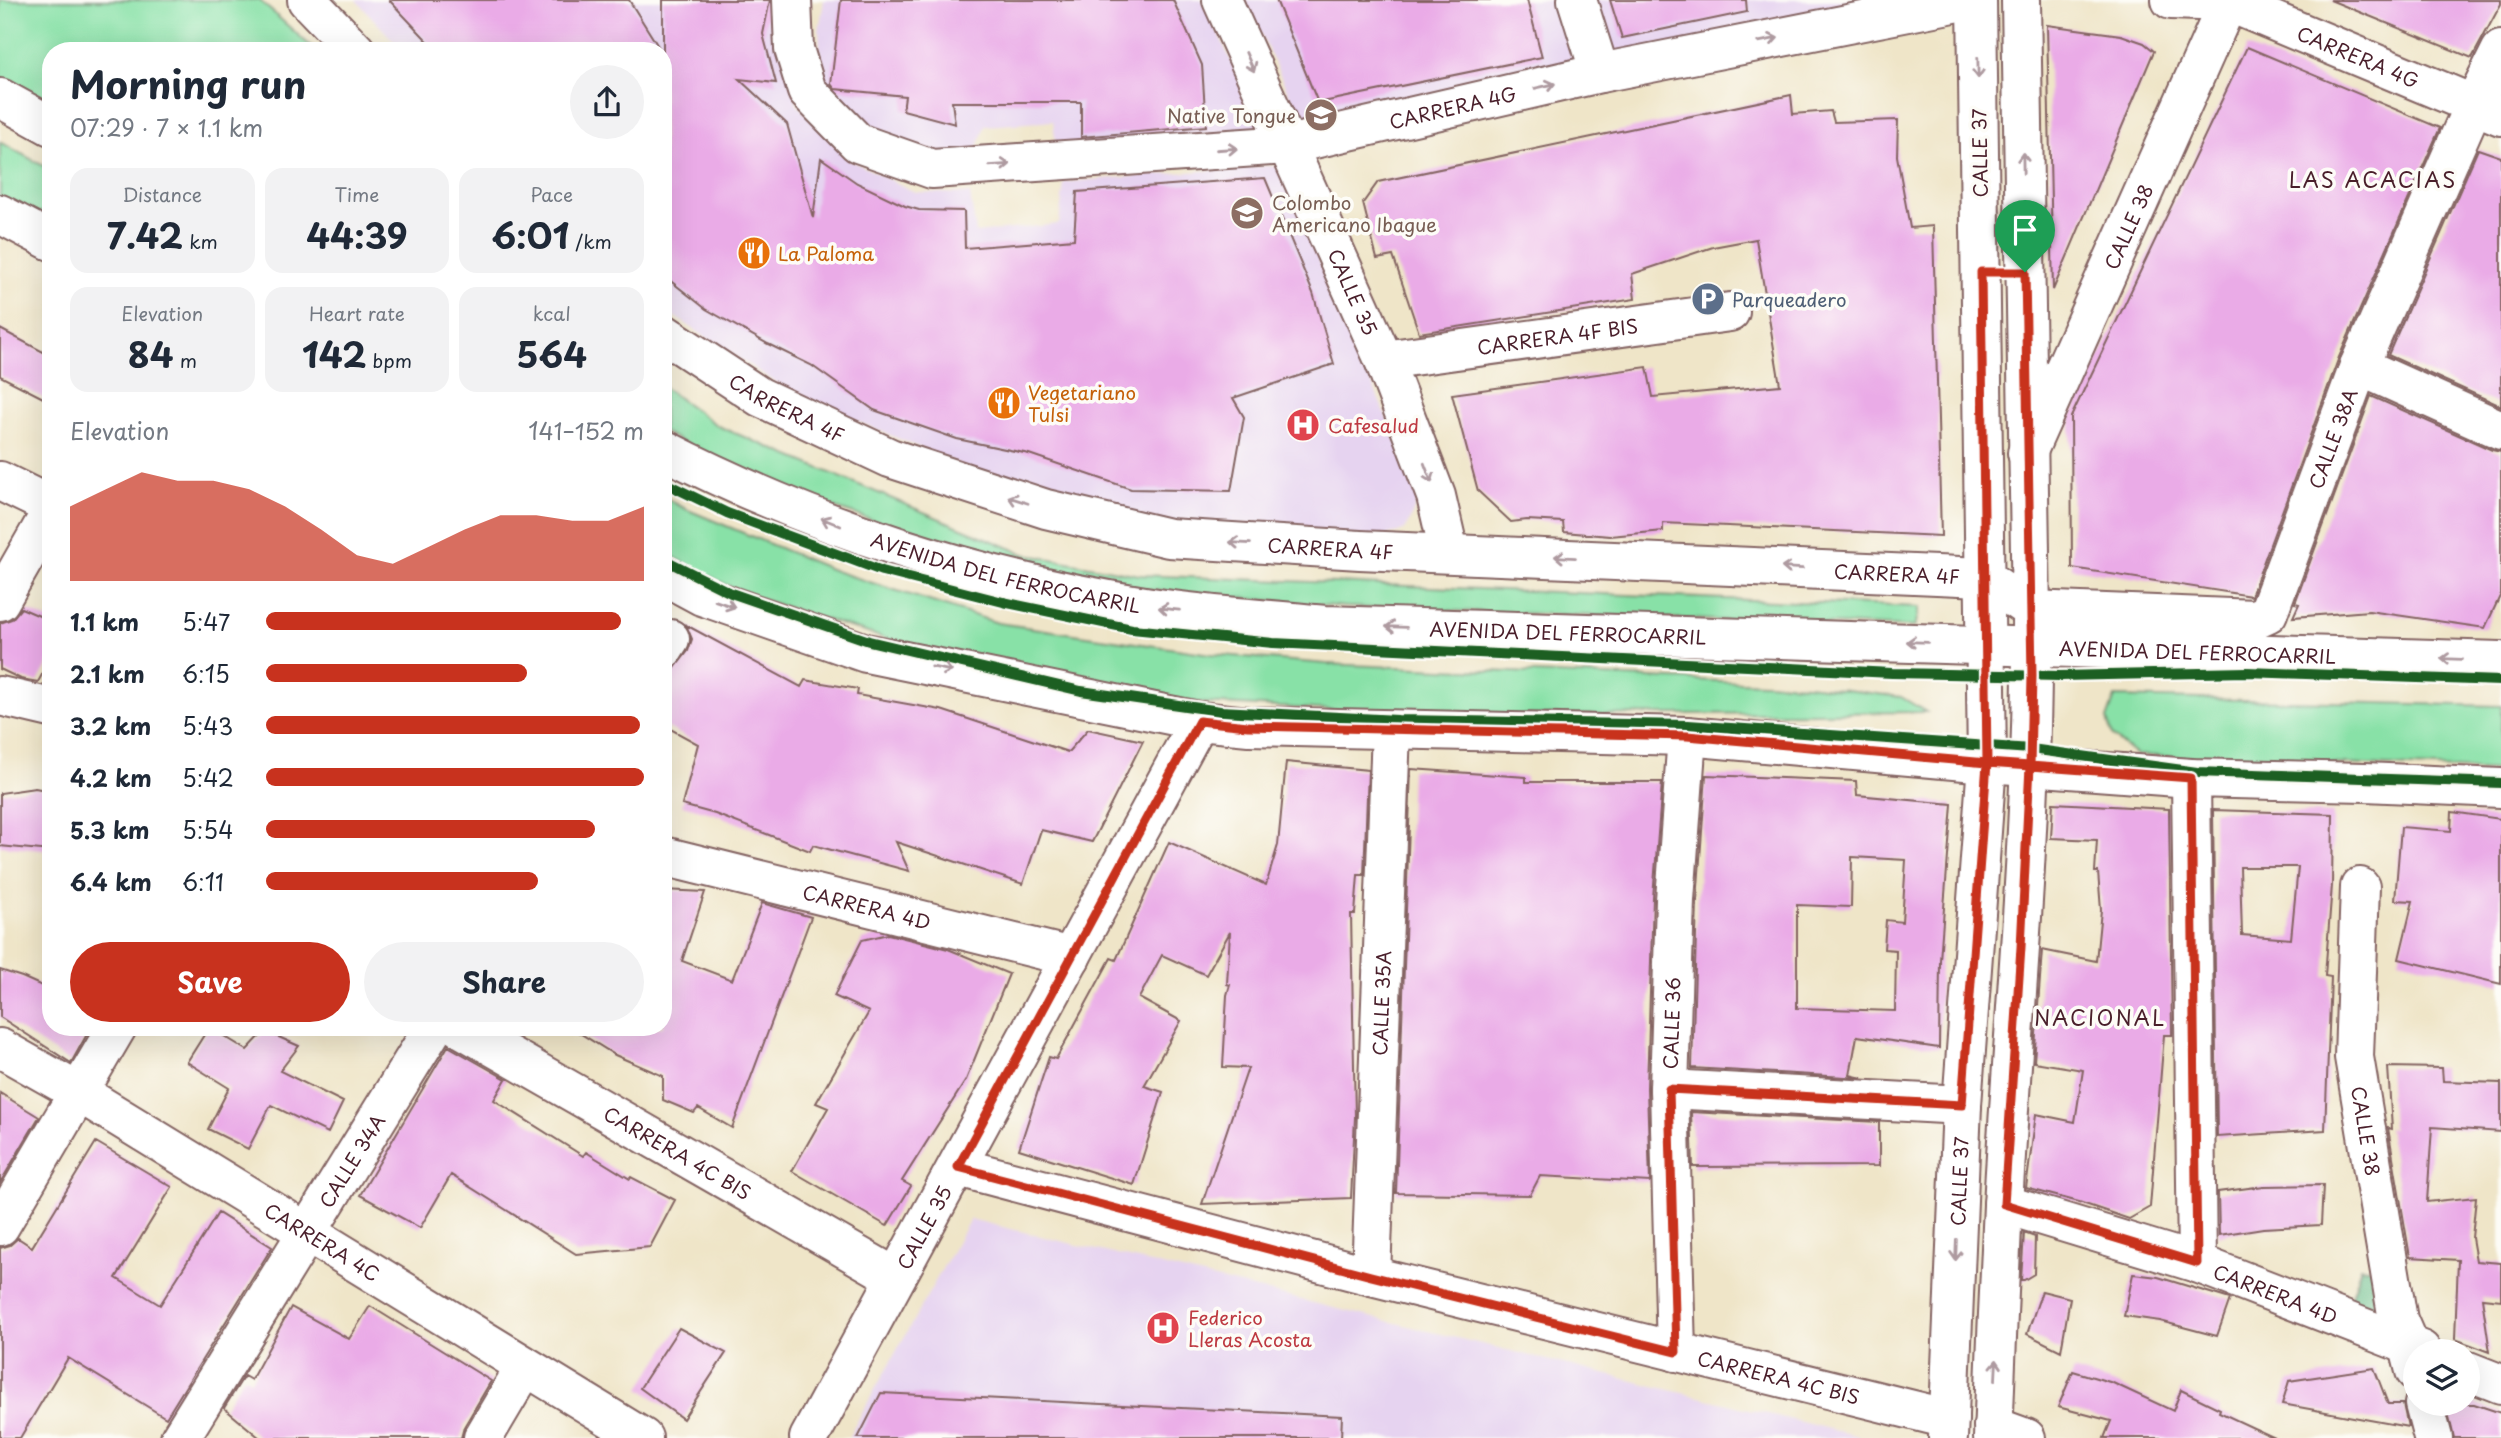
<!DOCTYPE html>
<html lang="en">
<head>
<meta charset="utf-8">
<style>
  body { margin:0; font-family:"Playpen Sans",sans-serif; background:#f2f2f3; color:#1f2937; height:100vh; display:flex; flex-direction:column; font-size:26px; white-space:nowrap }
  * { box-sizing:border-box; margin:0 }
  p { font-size:23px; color:#747a83 }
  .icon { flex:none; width:38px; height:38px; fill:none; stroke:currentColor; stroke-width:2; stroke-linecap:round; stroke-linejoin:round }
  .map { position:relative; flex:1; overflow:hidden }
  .drawer { position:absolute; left:42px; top:42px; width:630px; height:994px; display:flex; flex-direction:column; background:#fff; border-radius:28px; box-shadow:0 7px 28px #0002 }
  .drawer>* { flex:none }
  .controls { position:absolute; left:2403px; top:1339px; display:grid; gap:14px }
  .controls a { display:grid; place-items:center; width:77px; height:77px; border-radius:50%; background:#fff; box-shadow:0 7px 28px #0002; font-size:35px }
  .pin { position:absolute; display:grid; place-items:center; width:60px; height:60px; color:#fff; margin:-72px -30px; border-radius:50% 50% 50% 0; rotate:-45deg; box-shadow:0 0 7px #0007 }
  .pin .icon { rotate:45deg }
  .round { display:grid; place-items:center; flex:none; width:74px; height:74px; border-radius:37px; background:#f2f2f3 }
  .summary { display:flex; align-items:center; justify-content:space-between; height:119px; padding:0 28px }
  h1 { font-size:38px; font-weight:700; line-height:52px }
  .metrics { display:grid; grid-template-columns:repeat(3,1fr); gap:10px; height:119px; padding:7px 28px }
  .metrics div { display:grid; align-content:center; border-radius:18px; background:#f2f2f3; text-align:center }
  .metrics b { font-size:35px; font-weight:700 }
  .metrics small { font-size:19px; font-weight:400 }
  .metrics p { font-size:19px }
  .chart { height:196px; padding:14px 28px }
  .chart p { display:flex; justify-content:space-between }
  .chart svg { width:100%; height:126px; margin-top:7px; fill:#c8321e; opacity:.7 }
  .button { display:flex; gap:14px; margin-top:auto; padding:14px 28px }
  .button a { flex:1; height:80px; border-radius:42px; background:#c8321e; color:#fff; font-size:28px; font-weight:700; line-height:80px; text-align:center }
  .button a+a { background:#f2f2f3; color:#1f2937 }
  ul { padding:0 28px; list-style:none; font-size:23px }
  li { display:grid; grid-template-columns:112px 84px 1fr; align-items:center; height:52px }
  li i { height:18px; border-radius:9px; background:#c8321e }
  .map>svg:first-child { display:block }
  .built { fill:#e6d3f0 }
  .green { fill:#88e1a7; stroke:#698069; stroke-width:2 }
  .forest { fill:#6ebf8c; stroke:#5c6f5c; stroke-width:2 }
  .building { fill:#eaabe7; fill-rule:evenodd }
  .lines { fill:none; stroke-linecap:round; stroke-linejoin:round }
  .minor-casing { stroke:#846462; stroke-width:42 }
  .major-casing { stroke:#846462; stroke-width:42 }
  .minor { stroke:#fff; stroke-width:38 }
  .major { stroke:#fff; stroke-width:38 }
  .cycleway-casing { stroke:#fdfcf7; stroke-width:15 }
  .cycleway { stroke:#1b5e20; stroke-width:10 }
  .oneway { stroke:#ae9aa0 }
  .route-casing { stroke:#fff; stroke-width:14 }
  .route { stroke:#c8321e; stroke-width:9 }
  .labels { text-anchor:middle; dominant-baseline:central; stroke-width:7; stroke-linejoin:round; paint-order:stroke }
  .street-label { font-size:19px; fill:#4a1f2b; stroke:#fdfcf7 }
  .education-label { font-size:19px; fill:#785e54; stroke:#fdfcf7; text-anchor:end }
  .food-label { font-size:19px; fill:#c56008; stroke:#fdfcf7; text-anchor:start }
  .service-label { font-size:19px; fill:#4e5e75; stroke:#fdfcf7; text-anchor:start }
  .health-label { font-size:19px; fill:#be3a42; stroke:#fdfcf7; text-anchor:start }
  .neighbourhood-label { font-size:21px; letter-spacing:2px; fill:#4a1f2b; stroke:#fdfcf7 }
</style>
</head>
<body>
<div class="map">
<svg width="2501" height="1438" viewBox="0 0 2501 1438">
  <rect width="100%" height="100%" fill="#fdfcf7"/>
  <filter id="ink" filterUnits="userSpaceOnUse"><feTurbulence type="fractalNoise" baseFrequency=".0143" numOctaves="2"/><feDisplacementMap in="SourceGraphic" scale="14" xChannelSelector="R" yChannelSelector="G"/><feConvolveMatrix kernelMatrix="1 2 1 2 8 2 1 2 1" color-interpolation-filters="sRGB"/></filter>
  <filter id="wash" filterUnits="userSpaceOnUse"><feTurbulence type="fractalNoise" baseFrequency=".00686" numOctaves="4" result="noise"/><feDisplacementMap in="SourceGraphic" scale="28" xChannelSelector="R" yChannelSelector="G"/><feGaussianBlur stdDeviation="1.57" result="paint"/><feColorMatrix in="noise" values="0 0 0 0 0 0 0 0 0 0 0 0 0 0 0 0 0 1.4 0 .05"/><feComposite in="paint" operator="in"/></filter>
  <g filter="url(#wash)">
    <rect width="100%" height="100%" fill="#efe5c8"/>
    <path class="built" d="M356,0h430l11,104 51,55 67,33 55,2 6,39 83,-9 5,-42 214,-17 142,330 -14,34 -44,16 -160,-12 -208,-54 -199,-84 -132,-86v-258h-260z
      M824,0h379l59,128 -205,26 -4,-33 -68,5 -13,38 -114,-31 -36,-48 -3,-54z
      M1245,0h308l25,74 -269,63z
      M1593,0h358l-338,65z
      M970,1219l896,219h-1018z"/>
    <path class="green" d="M0,0h259l57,51h-265v52l-51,-26z
      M0,142l51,28v53l-51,-26z
      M663,387l55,39 306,128 115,21 781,32 -5,20 -570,-20 -208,-18 -102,-15 -278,-92 -94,-50z
      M663,497l25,13 147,61 163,52 213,31 115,10 482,21 93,12 25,15 -474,4 -252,-13 -247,-43 -211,-67 -79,-41z
      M2115,697l386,9v65l-365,-16 -24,-19 -5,-17z"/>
    <path class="forest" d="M2361,1267l28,4 9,49 -48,-22z"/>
    <g id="blocks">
      <path class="building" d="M389,0h240l32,51h-224z
        M663,0h107l-7,34 13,49 -37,-4 48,45 26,94 8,-60 36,25 48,23 14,4 45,1 1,37 109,-9 3,-47 188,-14 48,115 21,71 -101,34 11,19 -13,74 -100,-2 -102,-35 -72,-15 -83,-29 -63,-45 -43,-21 -62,-35 -43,-34z
        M841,0h332l29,65 4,61 -125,11v-35h-129l3,22 -52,-14 2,-14 -70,-7 -4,-5z
        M1276,0h251l15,57 -224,46z
        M1610,0h136l1,12 -125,26z
        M2330,0h171v4l-29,54z
        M2047,25l74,10 23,8 10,8 -101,239z
        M2247,47l193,81 -101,229 -88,239 -179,-28 -1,-151z
        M1791,95l2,19 38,-3 3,11 64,-2 -1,36 13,72 23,-2 8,310 -278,-13v8l-53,5 -46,-4 -1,-10 -36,-2 -16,2 -33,-31 -26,-97 195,-27 6,30 127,-12 -24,-146 -43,8 -81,27 3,25 -216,34 -26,-77 -16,3 -14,-56 15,-21z
        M2478,149l23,8v249l-113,-51z
        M0,329l51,27v46l-51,-26z
        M2371,396l121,54 9,2v142l-16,34 -116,-17 -76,6 6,-13 -4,-1z
        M21,608l30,13v37l-13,24 -17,-3 -21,-10v-46l12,-4z
        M686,625l115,62 4,-7 53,9 -1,6 84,15 127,42 20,-23 55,12 -51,101 -51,-12 -18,54 -127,-42 13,29 -96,-26 -3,6 -95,-37 -33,-9 16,-61 -35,-19v-53l11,-3 14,-18 4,-12z
        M1286,762l82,8 -4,105h-6l-3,39h-4l4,203 -4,81 -149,6 46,-136 -25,-1 4,-72 3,-10 -3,-1 3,-52 -24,43 -44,-20 -23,43 42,23 -37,65 19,6 -29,93 -115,-36 30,-92 7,2 55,-101 5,2 53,-118 97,43 12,-40z
        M1411,769l115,8v5h136l-9,116 -6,190 3,94 -110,-6 -10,19 -134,-2z
        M1706,775l150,6 1,14 95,9 -12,156 -1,88 -82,-12 -7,39 12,3 -170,-10 5,-167zM1852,857l54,3 -4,62 -16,-2 -2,29 12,1 -1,61 -98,-3v-103l54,2z
        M35,788l16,3v60l-51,-5v-53z
        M2053,803l116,6 3,226h-8l-14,172 -21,12 -50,-17 -53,-14 10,-74 39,8 8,-52 -49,-8 8,-112 54,11 5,-51 -3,-38h-3l2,-32 -46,-2z
        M2213,810l120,4 -1,71 -7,91 6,1 -6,153 -108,7zM2240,867h58l-7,72 -49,-4z
        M2452,812l49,7v165l-102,-25 14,-58 -18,-1 6,-73 50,4z
        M663,890l42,2 -23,69 50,19 30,-77 49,14 -79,211 -34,-20 -4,5 -31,-13v-24l-48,-21 -45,-28h93z
        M888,934l60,15 61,25 -43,106 -64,101 9,5 -24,40 -95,-55 36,-63 -12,-5 53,-91 -35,-16 28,-56z
        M0,970l22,7 29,13v37h40l-20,36 -71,-46z
        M209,1027l38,23 18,-19 34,15 -19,25 63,31 -15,31 -57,-28 -23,44 -40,-20 21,-41 -42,-26z
        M448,1046l58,33 -12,21 89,56 3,-4 44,27 1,-2 44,23 -25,47 -74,7 -125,-79 -31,53 -60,-33z
        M2388,1067l54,1 1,13 58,2v49l-69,-5 -5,75 49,-5 -4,41 4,23 25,2v37l-19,-2 8,54 -35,-13 3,-79 -48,-3 -22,-129 4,1z
        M0,1093l39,24 -39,66z
        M1691,1112l188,10v44l-186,1z
        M96,1142l76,45 -56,91 44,27 58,-92 54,34 -106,171 -98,-60 -48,80h-20v-190l10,-3 8,-7 14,9z
        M2323,1185l-2,40 -58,3 -44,7 -1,-43 46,-6z
        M2024,1233l11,4 -1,37 -10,6h-3z
        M2133,1274l25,3 72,22 -13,37 -57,-15 -36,-5z
        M2042,1291l28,7 -9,53 -34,-17z
        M370,1306l121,75 -27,46 -3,11h-201l-36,-30 20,-32 7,4 40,-73 58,32z
        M679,1328l47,25 -43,66 -43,-31z
        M2374,1368l14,36h15l5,23 -126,-23 7,-23z
        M2073,1371l40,12 60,28 8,-21 39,19 -1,3 56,26h-171l7,-17 -53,-14z
        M881,1393l461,23 -1,22h-483z
        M2446,1404h28l27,9v25h-47z"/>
    </g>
  </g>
  <g filter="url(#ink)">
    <use href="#blocks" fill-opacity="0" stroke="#846462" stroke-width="2"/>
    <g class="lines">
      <defs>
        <g id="minor">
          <path d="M307,0l49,51"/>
          <path id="s1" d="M792,0l2,49 13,42 51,52 74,26 356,-24 312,-72 369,-73"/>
          <path id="s2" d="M1222,0l162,360 52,136 13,56"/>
          <path d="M1577,0l23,73"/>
          <path id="s3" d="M2171,0l57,2 273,114"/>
          <path id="s4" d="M663,333l97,64 130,61 156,51 123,29 191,12 623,27 48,33 224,9 13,-6 91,-247 115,-262 27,-54"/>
          <path id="s5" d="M1384,360l346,-48"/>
          <path d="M2359,366l142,64"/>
          <path id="s6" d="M2027,453l202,-453"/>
          <path d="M0,481l51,25"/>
          <path d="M0,601l51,-89"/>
          <path d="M663,650l7,-11"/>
          <path d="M0,696l51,12"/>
          <path d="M2191,778l6,485"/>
          <path id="s7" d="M663,856l408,101"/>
          <path id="s8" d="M2360,887l-6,170 44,263 10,23 7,28"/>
          <path id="s9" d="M459,1027l436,250"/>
          <path id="s10" d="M0,1048l78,44 565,346"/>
          <path d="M1669,1089l293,16"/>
          <path id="s11" d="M958,1167l413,109 578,143"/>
          <path id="s12" d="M2003,1204l194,59 224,87"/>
          <path d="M0,1226l117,-199"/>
          <path id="s13" d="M1371,1276l20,-546"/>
          <path id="s14" d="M1676,1352l-7,-263 6,-189 12,-164"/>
          <path d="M2468,1371l33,13"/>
          <path d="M2424,1404l9,34"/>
          <path d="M1993,1426l33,12"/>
          <path id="s15" d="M180,1438l254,-411"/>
          <path d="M483,1438l42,-71"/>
          <path id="s16" d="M809,1438l390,-717"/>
        </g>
        <g id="major">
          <path d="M0,98l51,28"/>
          <path d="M0,214l51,27"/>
          <path id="s17" d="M663,449c152,78 319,132 488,158 57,9 116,12 174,18l1176,36"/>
          <path d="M663,575l39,21 164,57 333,68 50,5 438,10 300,27 204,15 174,4 136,6"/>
          <path id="s18" d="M1948,1438l14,-333 25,-342 -10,-763"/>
          <path d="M1993,1438c3,-78 6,-155 10,-233 10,-176 27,-352 29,-529l-11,-676"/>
        </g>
      </defs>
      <use href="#minor" class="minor-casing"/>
      <use href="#major" class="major-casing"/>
      <use href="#minor" class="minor"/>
      <use href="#major" class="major"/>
      <defs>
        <path id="cycleway" d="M663,482l64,31 155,58 121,31 129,27 141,14 619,30 168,3 187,-4 254,9
          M663,559l68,34 138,48 212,50 139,20 178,9 290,5 343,24 166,23 304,11"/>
      </defs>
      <use href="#cycleway" class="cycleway-casing"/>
      <use href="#cycleway" class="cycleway"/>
    </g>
    <defs><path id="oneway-shaft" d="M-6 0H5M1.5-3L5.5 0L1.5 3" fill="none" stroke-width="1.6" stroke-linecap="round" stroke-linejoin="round" transform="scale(1.75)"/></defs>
    <g class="oneway">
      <use href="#oneway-shaft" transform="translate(1768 40) rotate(-11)"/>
      <use href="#oneway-shaft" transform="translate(1250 62) rotate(66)"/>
      <use href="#oneway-shaft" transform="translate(1978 68) rotate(89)"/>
      <use href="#oneway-shaft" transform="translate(1545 86) rotate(-13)"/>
      <use href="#oneway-shaft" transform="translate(1227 149) rotate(-4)"/>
      <use href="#oneway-shaft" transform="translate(2023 163) rotate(-91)"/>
      <use href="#oneway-shaft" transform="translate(1000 165) rotate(-4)"/>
      <use href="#oneway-shaft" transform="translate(1428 473) rotate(69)"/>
      <use href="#oneway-shaft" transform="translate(1018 500) rotate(-162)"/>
      <use href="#oneway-shaft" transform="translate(831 522) rotate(-158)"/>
      <use href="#oneway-shaft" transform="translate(1240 543) rotate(-177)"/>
      <use href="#oneway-shaft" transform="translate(1565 557) rotate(-177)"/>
      <use href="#oneway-shaft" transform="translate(1792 568) rotate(-177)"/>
      <use href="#oneway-shaft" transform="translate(725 604) rotate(19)"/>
      <use href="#oneway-shaft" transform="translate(1169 609) rotate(-174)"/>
      <use href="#oneway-shaft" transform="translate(1396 627) rotate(-178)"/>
      <use href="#oneway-shaft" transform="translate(1917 642) rotate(-178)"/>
      <use href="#oneway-shaft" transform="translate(2451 659) rotate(-178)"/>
      <use href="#oneway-shaft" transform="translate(942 669) rotate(12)"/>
      <use href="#oneway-shaft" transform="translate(1956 1250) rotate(92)"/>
      <use href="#oneway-shaft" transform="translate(1996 1370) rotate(-87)"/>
    </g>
  </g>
  <g class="lines" filter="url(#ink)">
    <defs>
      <path id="route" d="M2025,272h-44l6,491 -300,-27 -439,-10 -49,-5 -241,446 413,109 305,76 -7,-263 293,16 25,-342 43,3 -9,181 -17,257 193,59 -6,-485 -161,-12 2,-90 -7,-404"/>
    </defs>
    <use href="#route" class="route-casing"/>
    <use href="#route" class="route"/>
  </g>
  <defs>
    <symbol id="school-disc" viewBox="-11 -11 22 22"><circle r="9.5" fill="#8d6e63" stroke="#fdfcf7"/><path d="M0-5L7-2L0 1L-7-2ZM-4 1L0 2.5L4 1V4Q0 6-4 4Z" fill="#fff"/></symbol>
    <symbol id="restaurant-disc" viewBox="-11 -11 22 22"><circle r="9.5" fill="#e8710a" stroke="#fdfcf7"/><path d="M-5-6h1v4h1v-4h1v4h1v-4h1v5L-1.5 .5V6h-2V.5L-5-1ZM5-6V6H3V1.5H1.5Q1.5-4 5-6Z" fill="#fff"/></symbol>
    <symbol id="parking-disc" viewBox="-11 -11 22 22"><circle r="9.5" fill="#5c6f8a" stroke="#fdfcf7"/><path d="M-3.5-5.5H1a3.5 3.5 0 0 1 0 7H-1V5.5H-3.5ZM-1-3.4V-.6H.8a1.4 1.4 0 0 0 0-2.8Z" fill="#fff"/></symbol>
    <symbol id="hospital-disc" viewBox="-11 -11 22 22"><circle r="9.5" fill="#e0444e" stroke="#fdfcf7"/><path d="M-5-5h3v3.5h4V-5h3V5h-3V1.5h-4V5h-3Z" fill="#fff"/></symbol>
  </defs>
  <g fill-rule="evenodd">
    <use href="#school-disc" x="1302" y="96" width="38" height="38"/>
    <use href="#school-disc" x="1228" y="194" width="38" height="38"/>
    <use href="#restaurant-disc" x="735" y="234" width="38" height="38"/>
    <use href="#parking-disc" x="1689" y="280" width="38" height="38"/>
    <use href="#restaurant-disc" x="985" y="384" width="38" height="38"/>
    <use href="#hospital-disc" x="1284" y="406" width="38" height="38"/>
    <use href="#hospital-disc" x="1144" y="1309" width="38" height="38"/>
  </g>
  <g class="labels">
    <g class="street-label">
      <text stroke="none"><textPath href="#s3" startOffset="198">CARRERA 4G</textPath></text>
      <text stroke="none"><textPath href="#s1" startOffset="770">CARRERA 4G</textPath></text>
      <text transform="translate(1979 153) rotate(-91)">CALLE 37</text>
      <text stroke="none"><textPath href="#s6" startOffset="248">CALLE 38</textPath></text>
      <text stroke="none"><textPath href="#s2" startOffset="320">CALLE 35</textPath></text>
      <text stroke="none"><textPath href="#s5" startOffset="175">CARRERA 4F BIS</textPath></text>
      <text stroke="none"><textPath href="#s4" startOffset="145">CARRERA 4F</textPath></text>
      <text stroke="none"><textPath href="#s4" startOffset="1848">CALLE 38A</textPath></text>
      <text stroke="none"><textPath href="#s4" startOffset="712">CARRERA 4F</textPath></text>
      <text stroke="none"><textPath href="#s17" startOffset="366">AVENIDA DEL FERROCARRIL</textPath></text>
      <text stroke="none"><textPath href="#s4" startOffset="1279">CARRERA 4F</textPath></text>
      <text stroke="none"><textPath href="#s17" startOffset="933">AVENIDA DEL FERROCARRIL</textPath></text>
      <text stroke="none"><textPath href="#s17" startOffset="1563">AVENIDA DEL FERROCARRIL</textPath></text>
      <text stroke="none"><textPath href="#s7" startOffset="210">CARRERA 4D</textPath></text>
      <text stroke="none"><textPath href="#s13" startOffset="273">CALLE 35A</textPath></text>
      <text stroke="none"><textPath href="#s14" startOffset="329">CALLE 36</textPath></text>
      <text stroke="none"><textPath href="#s8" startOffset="245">CALLE 38</textPath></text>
      <text stroke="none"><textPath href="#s9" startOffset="252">CARRERA 4C BIS</textPath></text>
      <text stroke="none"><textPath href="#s15" startOffset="326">CALLE 34A</textPath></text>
      <text stroke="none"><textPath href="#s18" startOffset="257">CALLE 37</textPath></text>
      <text stroke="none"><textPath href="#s16" startOffset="240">CALLE 35</textPath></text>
      <text stroke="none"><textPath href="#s10" startOffset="376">CARRERA 4C</textPath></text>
      <text stroke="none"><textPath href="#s12" startOffset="287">CARRERA 4D</textPath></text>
      <text stroke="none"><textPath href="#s11" startOffset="847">CARRERA 4C BIS</textPath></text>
    </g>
    <g class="education-label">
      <text x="1296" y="115">Native Tongue</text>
      <text x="1272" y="202" text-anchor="start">Colombo<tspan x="1272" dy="22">Americano Ibague</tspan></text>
    </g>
    <g class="food-label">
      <text x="778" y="253">La Paloma</text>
      <text x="1028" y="392">Vegetariano<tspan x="1028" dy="22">Tulsi</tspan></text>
    </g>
    <g class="service-label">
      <text x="1732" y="299">Parqueadero</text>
    </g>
    <g class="health-label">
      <text x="1328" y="425">Cafesalud</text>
      <text x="1188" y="1317">Federico<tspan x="1188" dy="22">Lleras Acosta</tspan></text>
    </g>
    <g class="neighbourhood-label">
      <text x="2373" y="179">LAS ACACIAS</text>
      <text x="2100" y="1017">NACIONAL</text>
    </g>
  </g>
</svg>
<div class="controls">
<a><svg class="icon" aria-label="layers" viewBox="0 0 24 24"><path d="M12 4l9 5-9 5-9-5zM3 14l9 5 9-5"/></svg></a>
</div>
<div class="pin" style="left:2025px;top:272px;background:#1e9e55"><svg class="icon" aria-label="arrive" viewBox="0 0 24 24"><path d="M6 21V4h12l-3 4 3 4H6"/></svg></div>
<section class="drawer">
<div class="summary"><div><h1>Morning run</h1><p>07:29 · 7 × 1.1 km</p></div><a class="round"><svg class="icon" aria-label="share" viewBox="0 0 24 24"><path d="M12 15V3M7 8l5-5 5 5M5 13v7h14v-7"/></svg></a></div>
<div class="metrics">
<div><p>Distance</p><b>7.42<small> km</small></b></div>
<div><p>Time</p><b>44:39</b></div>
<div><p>Pace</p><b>6:01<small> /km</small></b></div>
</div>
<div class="metrics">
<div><p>Elevation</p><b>84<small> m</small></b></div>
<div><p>Heart rate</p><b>142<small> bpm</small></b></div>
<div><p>kcal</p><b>564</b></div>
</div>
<div class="chart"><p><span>Elevation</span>141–152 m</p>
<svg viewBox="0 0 160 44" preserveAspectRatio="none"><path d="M0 44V18L10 12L20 6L30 9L40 9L50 12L60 18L70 26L80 35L90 38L100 32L110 26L120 21L130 21L140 23L150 23L160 18V44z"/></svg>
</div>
<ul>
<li><b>1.1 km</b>5:47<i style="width:94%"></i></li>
<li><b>2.1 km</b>6:15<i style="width:69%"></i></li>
<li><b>3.2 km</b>5:43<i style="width:99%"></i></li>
<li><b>4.2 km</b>5:42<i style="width:100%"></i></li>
<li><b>5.3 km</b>5:54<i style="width:87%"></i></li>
<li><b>6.4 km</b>6:11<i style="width:72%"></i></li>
</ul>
<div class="button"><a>Save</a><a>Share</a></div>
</section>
</div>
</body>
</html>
